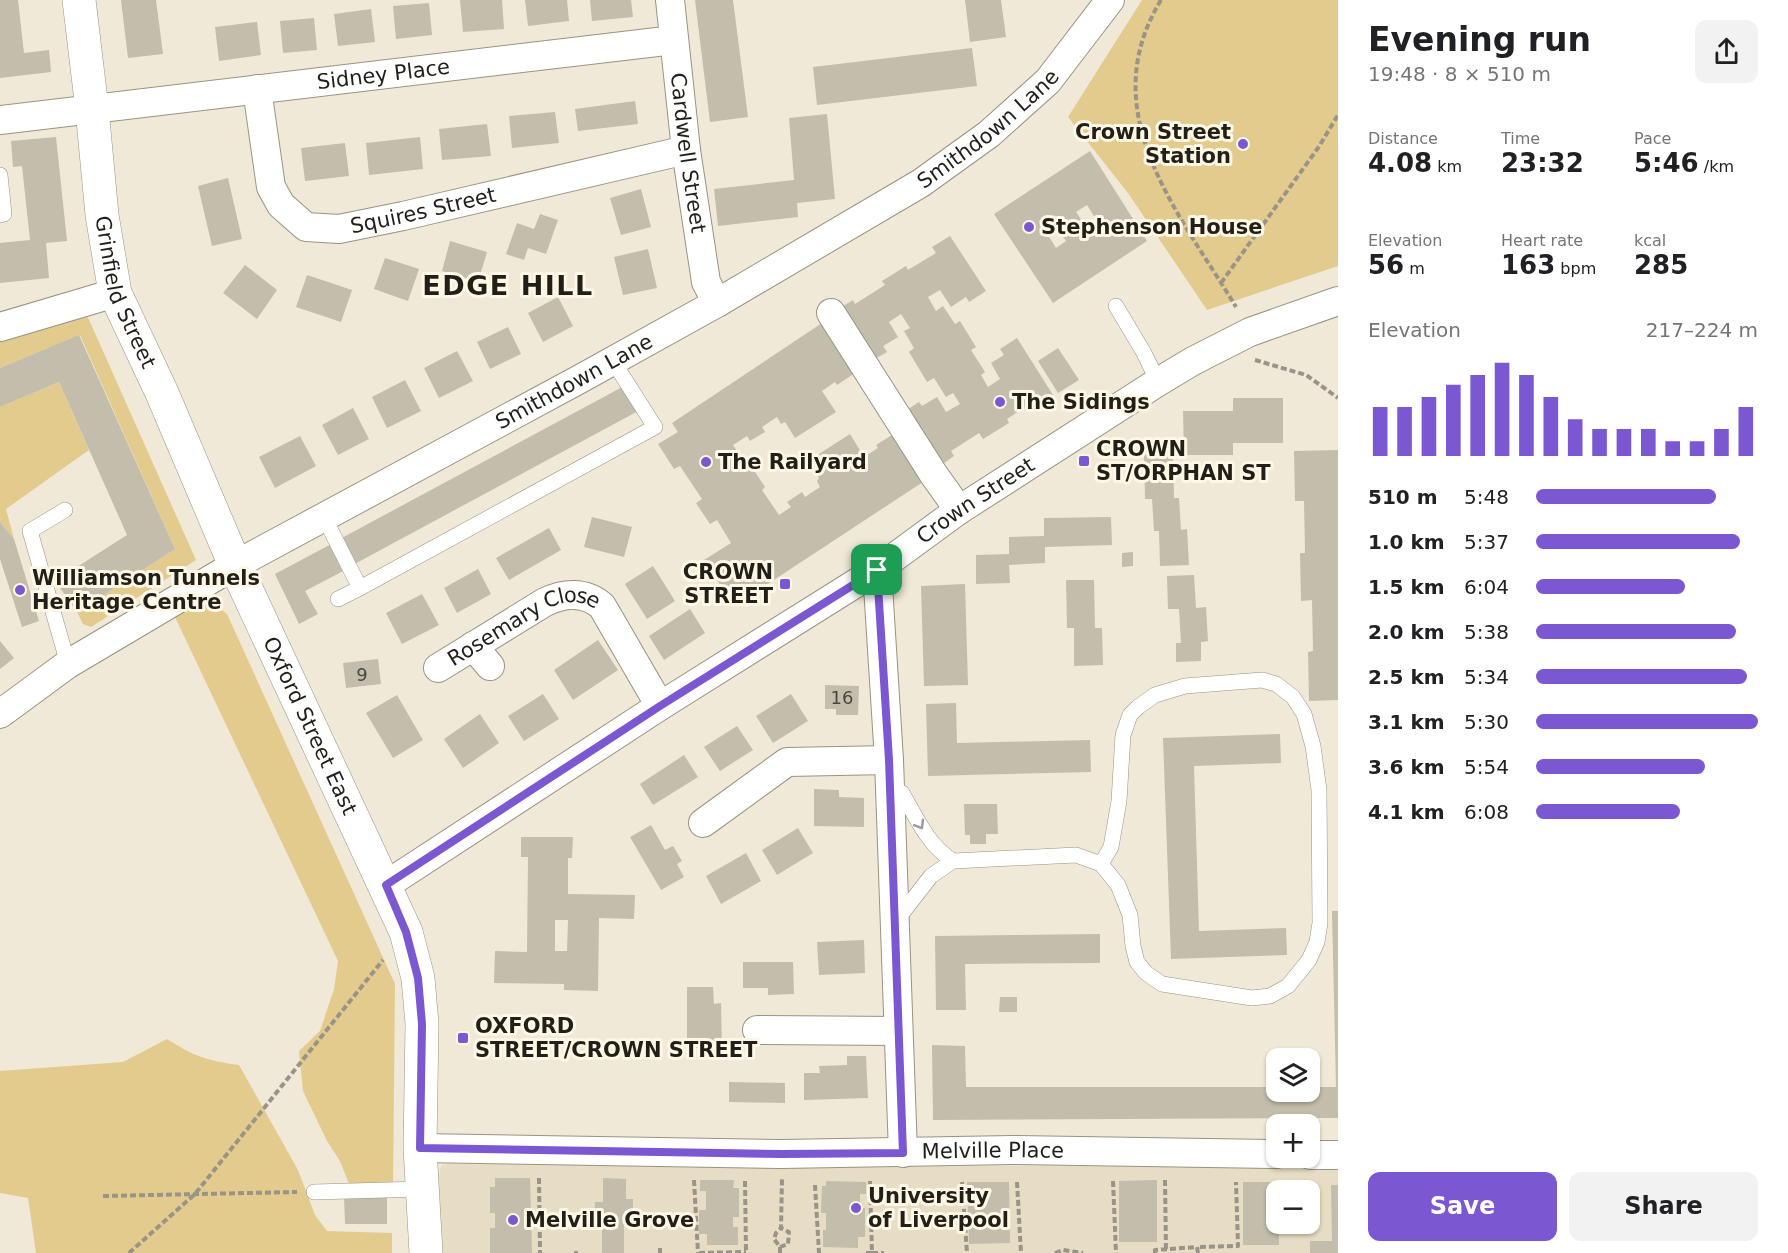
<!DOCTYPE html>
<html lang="en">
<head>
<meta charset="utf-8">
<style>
  body { margin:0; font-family:"DejaVu Sans",sans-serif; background:#f2f2f2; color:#202124; height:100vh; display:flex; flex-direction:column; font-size:22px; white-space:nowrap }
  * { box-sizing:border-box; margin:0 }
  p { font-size:20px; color:#757577 }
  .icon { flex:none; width:33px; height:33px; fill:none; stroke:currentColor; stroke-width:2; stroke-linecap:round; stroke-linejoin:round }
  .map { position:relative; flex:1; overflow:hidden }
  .sheet { display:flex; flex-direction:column; background:#fff; width:450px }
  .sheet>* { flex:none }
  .tools { position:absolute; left:1266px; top:1048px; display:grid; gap:12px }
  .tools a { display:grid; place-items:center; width:54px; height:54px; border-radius:12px; background:#fff; box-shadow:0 2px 4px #0004; font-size:30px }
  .pin { position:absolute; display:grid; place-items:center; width:51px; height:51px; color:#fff; margin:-26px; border-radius:12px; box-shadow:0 3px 9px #0006 }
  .round { display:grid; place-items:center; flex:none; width:63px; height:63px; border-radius:12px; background:#f2f2f2 }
  .overview { display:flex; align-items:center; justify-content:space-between; height:102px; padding:0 30px }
  h1 { font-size:33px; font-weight:800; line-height:45px }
  .figures { display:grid; grid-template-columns:repeat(3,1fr); gap:9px; height:102px; padding:6px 30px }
  .figures div { display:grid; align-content:center }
  .figures b { font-size:26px; font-weight:800 }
  .figures small { font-size:16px; font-weight:400 }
  .figures p { font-size:16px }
  .chart { height:168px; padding:12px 30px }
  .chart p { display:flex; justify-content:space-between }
  .chart svg { width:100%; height:108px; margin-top:6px; stroke:#7b58d2; stroke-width:6 }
  .primary-button { display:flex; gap:12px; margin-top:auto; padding:12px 30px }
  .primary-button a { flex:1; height:69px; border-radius:12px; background:#7b58d2; color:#fff; font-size:24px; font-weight:800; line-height:69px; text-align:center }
  .primary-button a+a { background:#f2f2f2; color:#202124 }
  ul { padding:0 30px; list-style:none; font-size:20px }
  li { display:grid; grid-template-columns:96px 72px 1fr; align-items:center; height:45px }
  li i { height:15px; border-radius:8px; background:#7b58d2 }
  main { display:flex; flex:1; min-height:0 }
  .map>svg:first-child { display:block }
  .built { fill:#e6ddc4; fill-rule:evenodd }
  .green { fill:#e3cb8d }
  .building { fill:#c3bdab; fill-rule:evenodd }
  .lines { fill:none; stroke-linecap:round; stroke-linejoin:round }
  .service-casing { stroke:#999382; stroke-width:16 }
  .minor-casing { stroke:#999382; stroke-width:30 }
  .tertiary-casing { stroke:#999382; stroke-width:34 }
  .path { stroke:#999487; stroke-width:4; stroke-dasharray:6 3; stroke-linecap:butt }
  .service { stroke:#fff; stroke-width:15 }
  .minor { stroke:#fff; stroke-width:28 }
  .tertiary { stroke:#fff; stroke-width:33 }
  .oneway { stroke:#9c9a98 }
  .route-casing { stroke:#fff; stroke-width:12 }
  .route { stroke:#7b58d2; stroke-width:8 }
  .poi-dot { fill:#7b58d2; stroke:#fef7e5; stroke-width:2 }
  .labels { text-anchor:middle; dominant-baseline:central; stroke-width:6; stroke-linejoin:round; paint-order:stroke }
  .number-label { font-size:18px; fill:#4a463e }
  .street-label { font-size:21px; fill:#221f19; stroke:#fef7e5 }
  .poi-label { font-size:21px; font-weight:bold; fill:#221f19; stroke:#fef7e5; text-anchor:start }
  .district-label { font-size:27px; font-weight:bold; letter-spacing:1.5px; fill:#221f19; stroke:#fef7e5 }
</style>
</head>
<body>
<main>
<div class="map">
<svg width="1338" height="1253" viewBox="0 0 1338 1253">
  <rect width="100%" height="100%" fill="#f0e9d7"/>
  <path class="built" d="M448,1164l341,3 549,-3v89h-906l8,-83 2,-5zM1276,1191h34v33h-34z"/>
  <path class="green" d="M1142,0h196v266l-131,44 -79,-117 -60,-76z
    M86,313l110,247 -105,67 -8,-3 -6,-12 98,-63 -95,-214 -80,33v-26z
    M59,382l30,68 -83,59 8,30 -14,-17v-115z
    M202,604l15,2 10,8 168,370 -2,204 -44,-4 -9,-23 -13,-20 -24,-50 -4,-40 21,-20 14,-42 4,-28 -163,-344 10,-12z
    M167,1039c26,17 41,22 72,26l59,105 17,45 12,16 65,2v20h-356l-8,-55 -28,-5v-122l123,-9z"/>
  <path class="building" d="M0,0h18l6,53 25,-3 2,22 -51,6z
    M121,0h35l7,54 -35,4z
    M460,0h42l2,29 -41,3z
    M525,0h42l2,21 -41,5z
    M590,0h41l2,17 -41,4z
    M695,0h38l15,117 -38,5z
    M965,0h36l5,37 -36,5z
    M429,3l3,32 -36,4 -3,-33z
    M371,9l4,33 -37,4 -4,-32z
    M314,18l3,32 -34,3 -3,-32z
    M257,22l4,33 -42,6 -4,-34z
    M972,48l5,38 -160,19 -4,-38z
    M635,101l3,23 -60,7 -3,-22z
    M555,112l4,31 -47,5 -3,-32z
    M827,114l8,85 -38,4 1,14 -80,9 -4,-37 80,-9 -5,-62z
    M487,124l4,32 -49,4 -3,-31z
    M56,137l11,104 -21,2 3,35 -49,5v-40l30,-3 -8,-74 -9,1 -2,-26z
    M420,137l3,32 -54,6 -3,-32z
    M345,143l4,33 -44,5 -4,-33z
    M1090,151l57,90 -94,62 -59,-89zM1087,205l10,16 -10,7 -11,-16zM1056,226l10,15 -10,7 -10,-16z
    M228,178l14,61 -30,7 -14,-60z
    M641,189l10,38 -30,8 -11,-37z
    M540,214l18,6 -12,34 -18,-6 -4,12 -18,-6 11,-31 17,6z
    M950,236l36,55 -17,11 -3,-5 -15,10 -11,-17 -12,7 8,14 7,-5 12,18 5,-3 16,26 -5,3 14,22 -4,3 7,12 12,-8 -9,-16 13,-8 -4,-6 17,-11 36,57 -17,11 -3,-4 -26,17 2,4 -26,16 -4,-6 -28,18 3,5 -14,10 -35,-55 14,-9 3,4 15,-9 9,15 14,-8 -7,-11 -7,4 -12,-19 -7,4 -18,-30 5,-4 -10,-17 6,-3 -9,-14 -12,8 9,15 -15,9 4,6 -14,8 -33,-52 13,-8 2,4 30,-19 -3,-4 24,-15 2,4 28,-17 -4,-6z
    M450,241l37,11 -9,30 -36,-11z
    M648,249l9,39 -34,7 -9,-38z
    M385,258l34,11 -11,32 -34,-12z
    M245,265l32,25 -20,29 -34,-26z
    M307,275l45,15 -11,32 -45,-15z
    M558,297l15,29 -30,16 -15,-29z
    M822,323l33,50 -18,12 -2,-3 -13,9 14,21 -41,26 -10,-16 -4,2 -4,-7 -15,10 3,5 -15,9 -3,-5 -14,9 17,26 3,-2 12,18 -3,3 17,25 12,-8 -4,-5 15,-10 3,5 15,-10 -3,-6 2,-3 -11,-17 42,-27 14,23 14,-9 -2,-3 16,-10 31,47 -189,124 -30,-46 27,-17 -14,-23 -7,4 -14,-21 6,-4 -22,-33 -6,3 -16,-25 20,-12 -6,-9z
    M508,327l13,27 -31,15 -13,-27z
    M79,335l96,214 -98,63 -22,-31 72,-46 -68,-153 -59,25v-39z
    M1058,348l21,32 -21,13 -20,-32z
    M457,351l16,30 -34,17 -15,-30z
    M405,380l16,31 -34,17 -15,-31z
    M626,385l14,25 -289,156 -13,-26z
    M1233,398h50v45h-50v12h-49l-1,-44h50z
    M353,408l16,31 -31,16 -16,-30z
    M300,436l16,30 -41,22 -16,-31z
    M1338,450v250l-29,1 -1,-49 5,-1 -1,-51 -11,1 -1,-48h5l-1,-52h-9l-1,-50z
    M1173,452l1,46h5l2,32 6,-1 2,36 -29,1 -1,-35h-5l-2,-32h-7l-1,-46z
    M592,517l40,10 -8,30 -40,-10z
    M1111,517l1,28 -67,2v16l-36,2 1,18 -34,1v-29l33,-1v-17l35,-1v-18z
    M0,522l14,17 25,82 -17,6 -22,-68z
    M549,528l12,22 -52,30 -13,-22z
    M335,542l14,26 -44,23 13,23 -19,10 -24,-50z
    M1133,552v14l-11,1v-14z
    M653,566l22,35 -28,18 -22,-35z
    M478,569l13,25 -34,19 -13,-25z
    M1194,575l2,33 10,-1 2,34 -7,1v19l-25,1v-19h5l-2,-34h-11l-1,-33z
    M1066,580h28l1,48h7l1,37 -29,1v-38h-7z
    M965,584l3,101 -44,1 -3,-100z
    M422,594l17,31 -37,19 -16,-31z
    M690,609l15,24 -41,27 -15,-24z
    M598,640l20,30 -45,30 -19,-30z
    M0,641l14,17 -14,11z
    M378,659l3,25 -35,4 -3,-25z
    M825,685l34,1 -1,29h-22v-6h-11z
    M543,694l16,25 -35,22 -16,-25z
    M791,694l17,27 -35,22 -17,-27z
    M397,695l26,45 -30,18 -27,-45z
    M956,703l1,40 133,-3 1,32 -163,4 -2,-72z
    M480,714l19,29 -36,25 -19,-29z
    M737,726l16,24 -33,21 -16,-24z
    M1280,734l1,29 -87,3 5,165 87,-3 1,27 -116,4 -8,-221z
    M684,755l14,22 -45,28 -13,-21z
    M814,789l25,1v7l25,1v29l-50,-1z
    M964,804h33l1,30h-12v10h-16v-9h-5z
    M651,825l14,25 8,-4 9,15 -5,3 7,13 -23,13 -31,-53z
    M798,828l15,25 -36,22 -15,-25z
    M521,837h52l-1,21h-4v36l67,1 -1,24 -35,-1 -1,73 -34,-1v-6l-70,-1 1,-32 32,1 1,-95h-7zM555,920h13l-1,31h-12z
    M746,853l15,28 -40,23 -15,-28z
    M1332,911h6v176h-2z
    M1100,934v29l-135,1 1,46h-30l-1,-74z
    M864,940l1,33 -46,2 -2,-33z
    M743,962h50l1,32 -26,1v-7h-25z
    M687,987h26l1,17 7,-1 1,45h-35z
    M1000,997h17v15h-18z
    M932,1045l33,1 1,41h310v5h34v-5h28v31l-405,2z
    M847,1056h19l2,42 -64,2v-27h16l-1,-7 28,-1z
    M729,1082l56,1v20l-56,-1z
    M495,1178h35l2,75h-42v-25h5v-15h-5v-26h5z
    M603,1178l23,1v20h7v23h-9v31h-22v-32h-8l1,-19h8z
    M700,1180h34l-1,8h6v29h-6v10h5v18h-31v-11h-8v-24h7v-19h-6z
    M1157,1180v62h-38v-61z
    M826,1181l40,1v12h-6v14h5v29h-7v11l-35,-1v-17h3v-17h-5l1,-27h4z
    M967,1182h42l1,61 -41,1z
    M1243,1182h36v9h-3v33h3v21h-36z
    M1331,1185h7v68h-28v-12h22z
    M344,1197h43v27h-42z"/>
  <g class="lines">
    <defs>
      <path id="service" d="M0,175l4,39 -4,1
        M1116,306l28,47 14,29
        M65,510l-35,21 38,133
        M324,517l36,71 295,-161 -42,-66
        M338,599l22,-11
        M890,795l12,-2c15,26 26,52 51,68
        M894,914l9,-2 28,-36 22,-15 123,-6 25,9 17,21 12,30 3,31 4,16 9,11 16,11 90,14 18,-2 18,-10 21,-26 8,-18 3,-19 -1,-133 -6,-44 -9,-32 -11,-17 -17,-13 -14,-4 -77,6 -30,9 -17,12 -8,8 -7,20 -4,66 -8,46 -10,17
        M314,1192l109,-3"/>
      <g id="minor">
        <path id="s1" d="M670,0l16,150 20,132 11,21"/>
        <path id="s2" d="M257,89l14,98 10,18 25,22 33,2 64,-13 283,-66"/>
        <path id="s3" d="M0,120l674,-80"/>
        <path d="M831,313l103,162 25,35"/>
        <path d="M0,327l115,-34"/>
        <path d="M877,570l12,190 14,393"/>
        <path d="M473,646l17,20"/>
        <path id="s4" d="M438,668l107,-66c19,-9 40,-11 57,4l58,100"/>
        <path id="s5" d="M0,714l68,-50 167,-99 345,-186 137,-76 204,-120 68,-49 59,-53 62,-81"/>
        <path d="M703,823l84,-61 102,-2"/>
        <path id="s6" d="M386,885l274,-179 217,-136 82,-60 199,-128 35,-21 57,-29 88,-31"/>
        <path d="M757,1030l141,1"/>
        <path id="s7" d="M420,1148l362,6 230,-4 264,4"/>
        <path d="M1310,1155h28"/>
      </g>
      <g id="tertiary">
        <path id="s8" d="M79,0l13,109 10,106 13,78 47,100 73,172 171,367 12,46 4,46 -2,124 6,105"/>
      </g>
    </defs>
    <use href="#service" class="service-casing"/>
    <use href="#minor" class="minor-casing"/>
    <use href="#tertiary" class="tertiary-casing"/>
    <path class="path" d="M1161,0c-69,113 18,212 75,307
      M1221,283l97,-135 20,-33
      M1255,360l51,15 32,23
      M539,1178l1,75
      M694,1180l4,73
      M1165,1180l1,70
      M745,1181l1,71
      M1113,1181l3,72
      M962,1182l5,71
      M1017,1182l4,71
      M815,1185l4,68
      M103,1196l194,-4
      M780,1247l8,-3 1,-12 -8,-4
      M660,1248v5
      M576,1251v2
      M129,1253l66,-59 188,-234
      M699,1253l47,-1
      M780,1253v-6l-6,-8 2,-6 5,-5 1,-49
      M866,1253h6l-2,-72
      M872,1253h12
      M1055,1253l8,-3 20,3
      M1155,1253v-3l42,-3
      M1198,1253l-1,-6 41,-1 -2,-64"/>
    <use href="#service" class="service"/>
    <use href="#minor" class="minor"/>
    <use href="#tertiary" class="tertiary"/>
  </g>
  <defs><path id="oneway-chevron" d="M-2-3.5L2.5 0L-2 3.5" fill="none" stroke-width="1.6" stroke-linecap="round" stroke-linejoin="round" transform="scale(1.5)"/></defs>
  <use class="oneway" href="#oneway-chevron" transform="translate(920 825) rotate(59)"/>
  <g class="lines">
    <defs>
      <path id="route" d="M877,570l12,190 14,393 -121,1 -362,-6 2,-124 -4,-46 -12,-46 -20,-47 274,-179z"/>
    </defs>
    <use href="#route" class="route-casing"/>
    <use href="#route" class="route"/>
  </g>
  <g class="poi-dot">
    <circle cx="1243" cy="144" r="6"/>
    <circle cx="1029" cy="227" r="6"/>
    <circle cx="1000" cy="402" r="6"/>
    <rect x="1078" y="455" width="12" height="12" rx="3"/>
    <circle cx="706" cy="462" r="6"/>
    <rect x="779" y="578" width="12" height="12" rx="3"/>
    <circle cx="20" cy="590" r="6"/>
    <rect x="457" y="1032" width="12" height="12" rx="3"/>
    <circle cx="856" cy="1208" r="6"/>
    <circle cx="513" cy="1220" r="6"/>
  </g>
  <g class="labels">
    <g class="number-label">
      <text x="362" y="674">9</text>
      <text x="842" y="697">16</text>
    </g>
    <g class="street-label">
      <text stroke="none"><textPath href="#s3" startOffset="386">Sidney Place</textPath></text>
      <text stroke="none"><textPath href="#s5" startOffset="1150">Smithdown Lane</textPath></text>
      <text stroke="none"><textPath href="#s1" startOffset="154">Cardwell Street</textPath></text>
      <text stroke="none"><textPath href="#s2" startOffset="272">Squires Street</textPath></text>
      <text stroke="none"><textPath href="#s8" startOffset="297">Grinfield Street</textPath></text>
      <text stroke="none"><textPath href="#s5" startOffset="664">Smithdown Lane</textPath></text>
      <text stroke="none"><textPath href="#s6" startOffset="704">Crown Street</textPath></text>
      <text stroke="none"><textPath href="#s4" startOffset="98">Rosemary Close</textPath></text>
      <text stroke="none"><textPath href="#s8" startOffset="770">Oxford Street East</textPath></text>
      <text stroke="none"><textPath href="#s7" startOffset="573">Melville Place</textPath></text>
    </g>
    <g class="poi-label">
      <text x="1231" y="132" text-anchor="end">Crown Street<tspan x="1231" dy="24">Station</tspan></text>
      <text x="1041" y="227">Stephenson House</text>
      <text x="1012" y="402">The Sidings</text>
      <text x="1096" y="449">CROWN<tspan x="1096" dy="24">ST/ORPHAN ST</tspan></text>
      <text x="718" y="462">The Railyard</text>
      <text x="773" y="572" text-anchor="end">CROWN<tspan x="773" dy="24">STREET</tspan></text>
      <text x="32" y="578">Williamson Tunnels<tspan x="32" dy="24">Heritage Centre</tspan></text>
      <text x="475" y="1026">OXFORD<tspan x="475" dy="24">STREET/CROWN STREET</tspan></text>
      <text x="868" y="1196">University<tspan x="868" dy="24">of Liverpool</tspan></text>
      <text x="525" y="1220">Melville Grove</text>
    </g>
    <g class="district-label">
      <text x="508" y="285">EDGE HILL</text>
    </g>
  </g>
</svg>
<div class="tools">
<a><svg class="icon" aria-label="layers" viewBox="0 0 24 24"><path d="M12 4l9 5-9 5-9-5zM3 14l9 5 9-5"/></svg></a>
<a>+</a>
<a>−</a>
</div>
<div class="pin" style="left:877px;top:570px;background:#1e9e55"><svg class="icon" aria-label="arrive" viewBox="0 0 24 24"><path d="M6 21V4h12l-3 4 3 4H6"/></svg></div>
</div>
<section class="sheet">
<div class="overview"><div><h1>Evening run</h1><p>19:48 · 8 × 510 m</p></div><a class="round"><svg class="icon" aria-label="share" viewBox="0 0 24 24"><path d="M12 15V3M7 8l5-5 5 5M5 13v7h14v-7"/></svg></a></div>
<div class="figures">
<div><p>Distance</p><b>4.08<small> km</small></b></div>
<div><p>Time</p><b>23:32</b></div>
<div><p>Pace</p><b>5:46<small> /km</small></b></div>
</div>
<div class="figures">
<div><p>Elevation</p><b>56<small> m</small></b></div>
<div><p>Heart rate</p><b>163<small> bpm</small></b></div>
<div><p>kcal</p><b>285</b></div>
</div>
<div class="chart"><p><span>Elevation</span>217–224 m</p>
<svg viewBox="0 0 160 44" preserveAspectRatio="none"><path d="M5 44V24M15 44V24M25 44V20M35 44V15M45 44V11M55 44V6M65 44V11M75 44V20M85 44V29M95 44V33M105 44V33M115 44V33M125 44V38M135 44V38M145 44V33M155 44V24"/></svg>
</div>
<ul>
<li><b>510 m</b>5:48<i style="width:81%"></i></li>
<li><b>1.0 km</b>5:37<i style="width:92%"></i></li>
<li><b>1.5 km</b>6:04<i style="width:67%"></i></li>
<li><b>2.0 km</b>5:38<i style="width:90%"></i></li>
<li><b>2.5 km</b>5:34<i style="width:95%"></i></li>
<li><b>3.1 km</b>5:30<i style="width:100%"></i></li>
<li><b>3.6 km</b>5:54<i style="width:76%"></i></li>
<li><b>4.1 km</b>6:08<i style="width:65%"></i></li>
</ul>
<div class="primary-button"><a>Save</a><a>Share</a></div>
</section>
</main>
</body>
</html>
